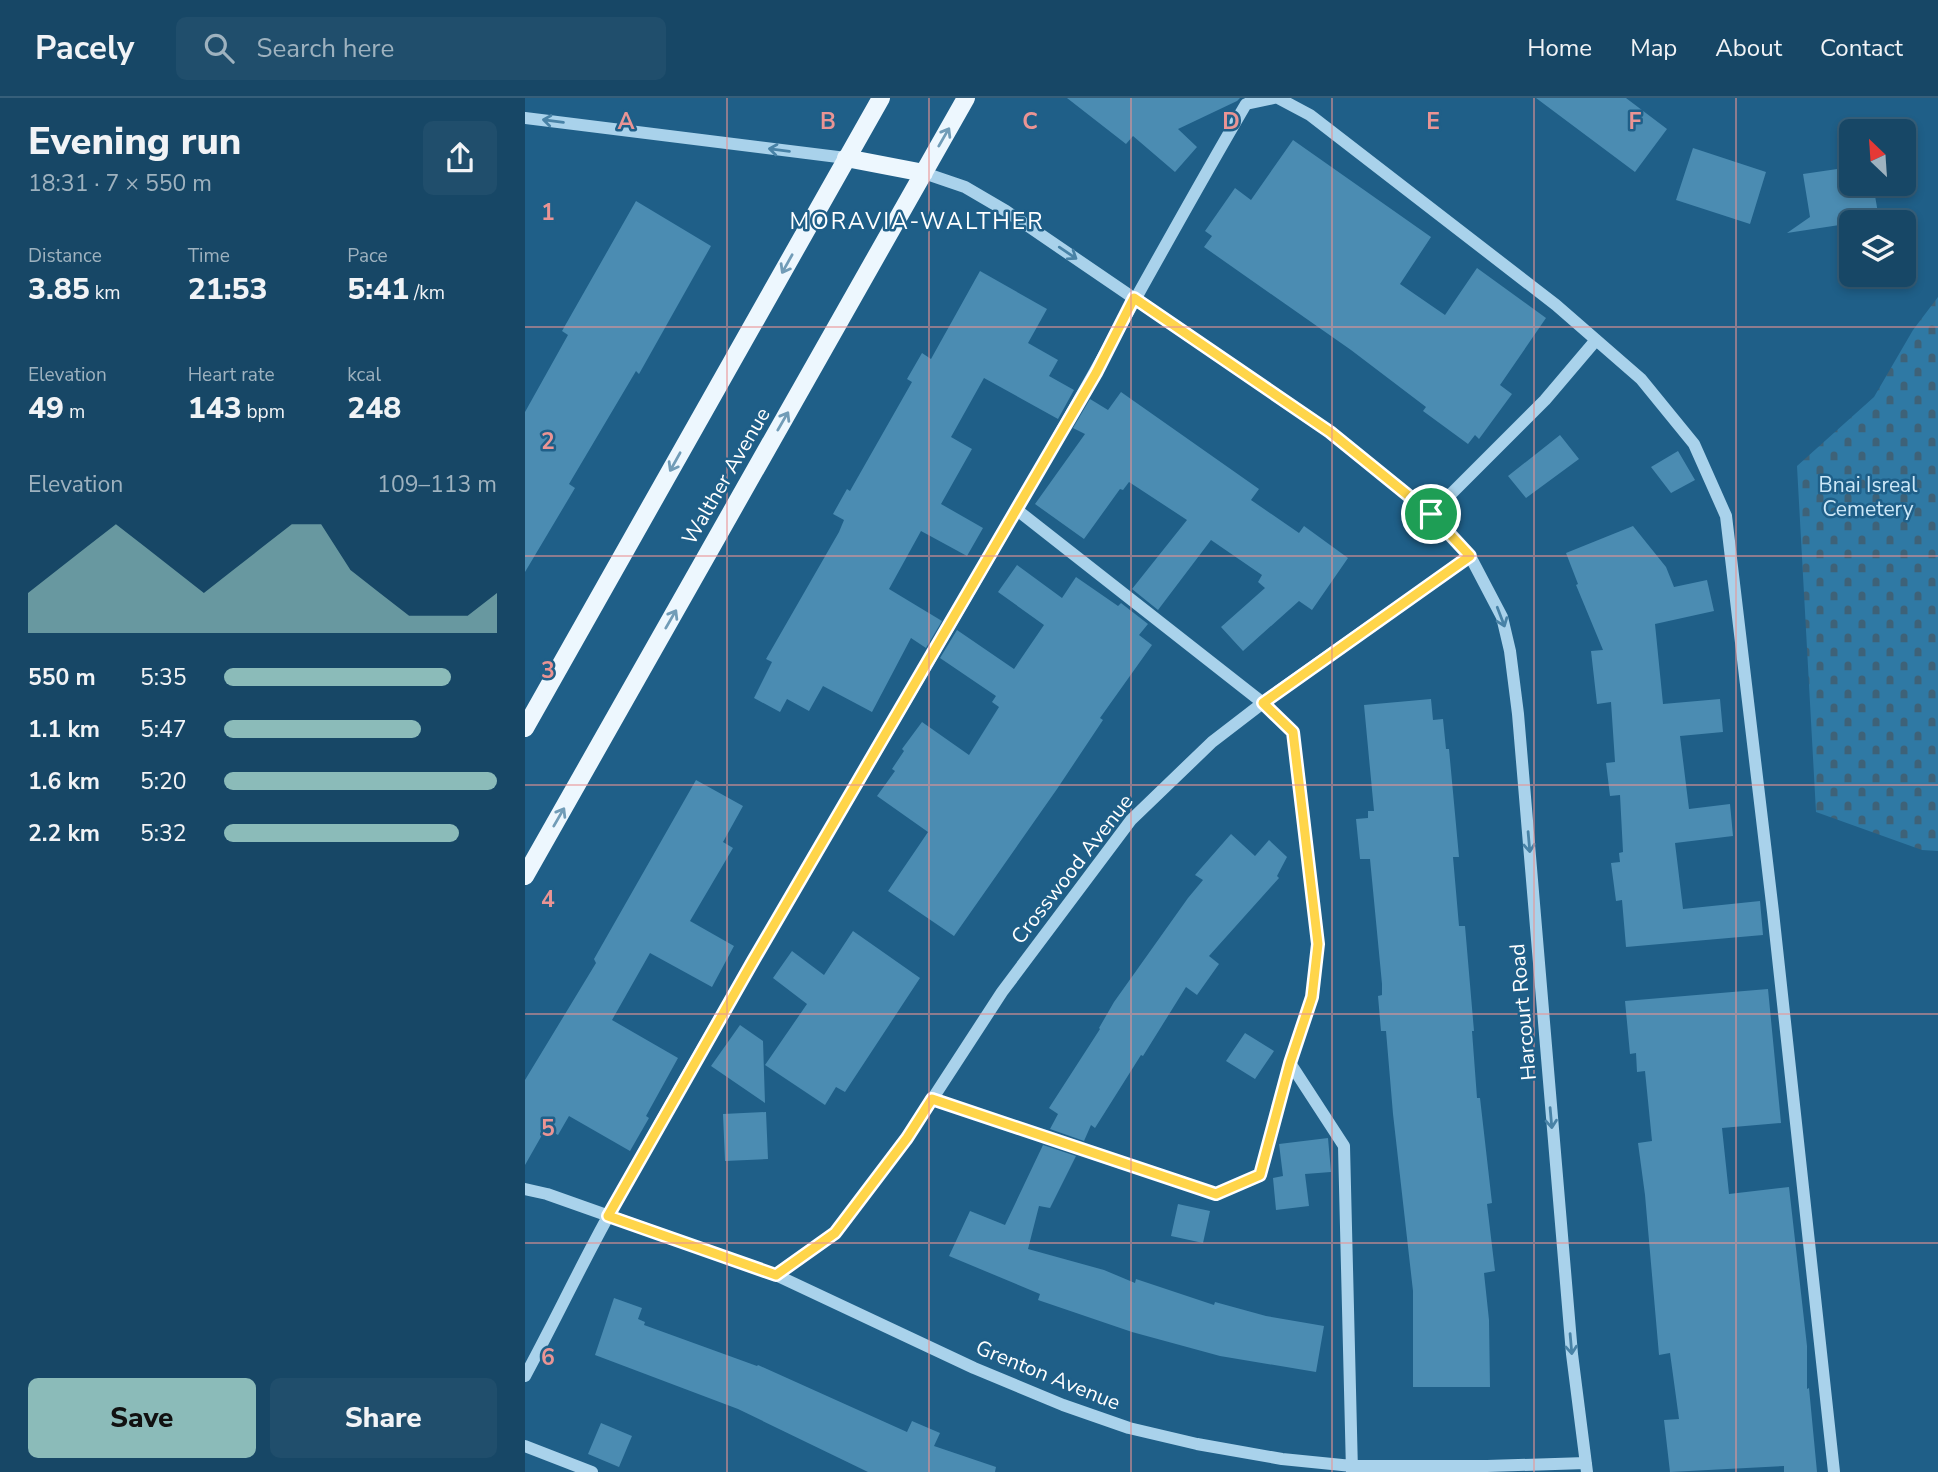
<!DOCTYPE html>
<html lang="en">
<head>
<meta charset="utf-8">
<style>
  body { margin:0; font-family:"Nunito Sans",sans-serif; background:#204e6c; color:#f1f3f6; height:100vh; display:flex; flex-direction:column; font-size:26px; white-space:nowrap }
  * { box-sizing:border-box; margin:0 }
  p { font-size:23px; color:#9eb2bf }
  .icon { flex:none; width:38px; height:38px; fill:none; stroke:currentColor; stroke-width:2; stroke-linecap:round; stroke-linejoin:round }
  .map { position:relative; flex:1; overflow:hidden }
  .side { display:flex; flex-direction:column; background:#174766; width:525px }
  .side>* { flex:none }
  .needle { width:46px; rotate:335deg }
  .fabs { position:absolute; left:1314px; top:21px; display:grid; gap:14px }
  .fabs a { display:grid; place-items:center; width:77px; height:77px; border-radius:10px; background:#174766; box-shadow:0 4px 10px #0003,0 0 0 2px #365f7a; font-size:35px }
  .pin { position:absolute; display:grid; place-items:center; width:60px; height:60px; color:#fff; margin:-30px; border:4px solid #fff; border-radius:50%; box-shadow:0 2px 7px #0007 }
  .round { display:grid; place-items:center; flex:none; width:74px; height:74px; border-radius:10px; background:#204e6c }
  .overview { display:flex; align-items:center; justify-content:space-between; height:119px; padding:0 28px }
  h1 { font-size:38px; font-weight:800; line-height:52px }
  .figures { display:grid; grid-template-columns:repeat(3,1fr); gap:10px; height:119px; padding:7px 28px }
  .figures div { display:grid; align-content:center }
  .figures b { font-size:30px; font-weight:800 }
  .figures small { font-size:19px; font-weight:400 }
  .figures p { font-size:19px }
  .chart { height:196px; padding:14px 28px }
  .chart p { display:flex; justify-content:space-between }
  .chart svg { width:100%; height:126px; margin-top:7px; fill:#8bbbb9; opacity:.7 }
  .cta { display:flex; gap:14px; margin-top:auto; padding:14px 28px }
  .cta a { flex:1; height:80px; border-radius:10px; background:#8bbbb9; color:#111; font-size:28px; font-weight:800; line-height:80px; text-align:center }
  .cta a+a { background:#204e6c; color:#f1f3f6 }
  ul { padding:0 28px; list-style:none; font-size:23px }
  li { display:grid; grid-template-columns:112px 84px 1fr; align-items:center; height:52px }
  li i { height:18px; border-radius:9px; background:#8bbbb9 }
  header { display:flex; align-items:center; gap:42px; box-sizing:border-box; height:98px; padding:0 35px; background:#174766; border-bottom:2px solid #365f7a }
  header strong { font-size:33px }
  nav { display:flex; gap:38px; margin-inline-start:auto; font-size:24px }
  .search { width:490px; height:63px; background:#204e6c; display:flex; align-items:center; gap:18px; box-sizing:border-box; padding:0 24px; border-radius:10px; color:#9eb2bf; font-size:26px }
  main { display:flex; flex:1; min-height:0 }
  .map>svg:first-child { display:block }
  .cemetery { fill:url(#cemetery-stones) }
  .building { fill:#4b8cb2 }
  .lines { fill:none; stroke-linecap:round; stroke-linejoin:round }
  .minor { stroke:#a9d2eb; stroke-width:12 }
  .major { stroke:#edf7fe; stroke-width:18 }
  .oneway { stroke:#4882a6 }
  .oneway2 { stroke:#719cb7 }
  .route-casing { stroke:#fff; stroke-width:14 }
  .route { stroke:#ffd54a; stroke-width:9 }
  .grid { fill:none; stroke:#ea9494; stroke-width:2; stroke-opacity:0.55 }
  .labels { text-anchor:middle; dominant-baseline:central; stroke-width:5; stroke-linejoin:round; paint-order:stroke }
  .street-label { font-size:21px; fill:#fff; stroke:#1f5f88 }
  .park-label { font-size:21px; fill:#cde8f8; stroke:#1f5f88 }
  .neighbourhood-label { font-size:23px; letter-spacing:2px; fill:#fff; stroke:#1f5f88 }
  .grid-label { font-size:23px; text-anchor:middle; font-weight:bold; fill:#ea9494; stroke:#1f5f88; stroke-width:5; stroke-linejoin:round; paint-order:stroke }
</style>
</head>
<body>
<header>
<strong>Pacely</strong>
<div class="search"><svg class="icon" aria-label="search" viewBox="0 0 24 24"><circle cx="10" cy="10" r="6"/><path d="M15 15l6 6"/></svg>Search here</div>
<nav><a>Home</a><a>Map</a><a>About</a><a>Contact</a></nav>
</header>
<main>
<section class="side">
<div class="overview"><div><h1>Evening run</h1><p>18:31 · 7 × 550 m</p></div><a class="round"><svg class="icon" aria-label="share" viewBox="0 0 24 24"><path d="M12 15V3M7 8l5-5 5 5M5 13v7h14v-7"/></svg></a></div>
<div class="figures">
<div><p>Distance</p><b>3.85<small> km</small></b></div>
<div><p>Time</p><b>21:53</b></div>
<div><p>Pace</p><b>5:41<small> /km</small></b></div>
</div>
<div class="figures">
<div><p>Elevation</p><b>49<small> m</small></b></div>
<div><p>Heart rate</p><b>143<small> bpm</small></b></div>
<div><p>kcal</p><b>248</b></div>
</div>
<div class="chart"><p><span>Elevation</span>109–113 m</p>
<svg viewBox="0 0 160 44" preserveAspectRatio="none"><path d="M0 44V30L10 22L20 14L30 6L40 14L50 22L60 30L70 22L80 14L90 6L100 6L110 22L120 30L130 38L140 38L150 38L160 30V44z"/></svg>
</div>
<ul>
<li><b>550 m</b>5:35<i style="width:83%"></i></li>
<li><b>1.1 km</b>5:47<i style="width:72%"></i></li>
<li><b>1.6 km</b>5:20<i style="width:100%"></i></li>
<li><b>2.2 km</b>5:32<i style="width:86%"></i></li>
</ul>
<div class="cta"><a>Save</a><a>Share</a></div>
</section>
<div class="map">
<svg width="1413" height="1374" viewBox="0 0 1413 1374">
  <defs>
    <pattern id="cemetery-stones" width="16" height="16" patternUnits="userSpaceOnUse" patternTransform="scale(1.75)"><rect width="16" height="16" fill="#2f79a4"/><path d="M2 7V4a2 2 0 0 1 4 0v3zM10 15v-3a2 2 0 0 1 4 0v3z" fill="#3e6278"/></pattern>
  </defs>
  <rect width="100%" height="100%" fill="#1f5f88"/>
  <path class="cemetery" d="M1413,199v554l-16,-1 -106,-38 -19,-346 77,-69 39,-67z"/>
  <path class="building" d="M542,0h173l-3,3 -59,28 19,18 -22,25 -42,-36 -7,8z
    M1011,0h90l41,31 -32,43z
    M768,42l138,97 -31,47 45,31 32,-47 69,50 -46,67 12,9 -33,45 -4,-4 -7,9 -45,-33 3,-4 -75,-57 -147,-103 8,-11 -7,-5 30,-43 16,12z
    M1168,50l73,24 -16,52 -74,-24z
    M1326,69v22l9,-5h13l6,35 -92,14 23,-16 -7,-43z
    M111,103l75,45 -72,128 -3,-3 -67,113 6,4 -50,84v-160l43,-77 -6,-4z
    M455,173l67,38 -19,34 30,17 -9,16 25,14 -16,29 -74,-41 -33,59 21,12 -31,55 42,24 -16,28 -46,-25 -32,58 53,32 -16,27 -15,-10 -39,74 -49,-26 -14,25 -22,-12 -7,13 -26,-14 18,-36 -6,-3 73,-127 5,-12 -11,-6 14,-25 3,2 62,-109 -5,-3 15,-26 9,6z
    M596,294l138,97 -8,11 48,33 5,-7 44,32 -36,52 -13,-9 -56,50 -22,-24 44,-39 -7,-6 4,-7 -51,-35 -53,70 -26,-21 55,-69 -58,-38 -6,8 -3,-1 -36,50 -49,-35 50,-70 -12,-6 17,-29 18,11z
    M1035,337l19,24 -53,39 -18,-22z
    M1153,353l17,29 -24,13 -20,-26z
    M1108,428l33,41 8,20 33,-7 7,31 -59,13 8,80 57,-5 3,33 -43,4 9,73 41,-5 3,32 -58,7 8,66 77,-8 3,34 -137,12 -4,-47 -6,1 -5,-38 9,-1 -1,-9 4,-1 -3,-57 -10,1 -4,-33 9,-1 -4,-60 -14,2 -6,-53 12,-1 -27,-65 2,-1 -12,-31z
    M492,467l45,33 14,-21 42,29 3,-3 27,21 -9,11 13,10 -52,73 3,2 -46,69 -103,147 -66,-45 40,-59 -51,-36 18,-25 -3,-2 12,-18 -2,-2 20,-27 47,33 30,-48 -7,-5 4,-6 -56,-38 17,-28 57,39 30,-44 -46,-33z
    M906,601l2,21 10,-1 3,30h3l10,108h-6l6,69h6l9,105h-2l5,67h3l12,105 -5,1 8,67 -11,2 5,47 1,67h-77v-96l-20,-177 -7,-83h-5l-3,-35 4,-1v-11l-12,-125h-10l-4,-40 12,-1v-7h6l-10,-106z
    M171,682l47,26 -20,36 10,6 -43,73 44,25 -22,41 -62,-34 -38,67 66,38 -32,58 3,2 -19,33 -61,-35 -11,19 -12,-7 -21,37v-85l71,-117 -2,-4z
    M706,736l24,22 14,-16 18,17 -10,19 2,2 -70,78 10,8 -22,31 -11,-8 -43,69 -2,-1 -46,73 -4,-3 -7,16 -34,-12 8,-15 -9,-6 51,-79 -1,-1 15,-26 74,-104 15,-18 -8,-5z
    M328,833l67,47 -75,114 -9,-5 -11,18 -60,-40 42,-61 -34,-26 19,-27 32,24z
    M1243,891l13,134 -59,5 7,66 60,-7 18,159v43l2,-1 8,84h-33v-6l-114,6 -6,-52 15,-1 -9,-66 -11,2 -14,-160 -7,-52 14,-2 -7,-70 -8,1 -1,-19 -6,1 -5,-53z
    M215,927l23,16 2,62 -54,-37z
    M720,935l29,18 -19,28 -29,-18z
    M241,1014l2,47 -43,2 -2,-47z
    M803,1040l3,34 -26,2 4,32 -33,4 -3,-32 10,-2 -4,-32z
    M518,1047l33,11 -26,52 -11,-2 -11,43 76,21 31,13 1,-4 78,26 1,-3 51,14 58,10 -8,46 -96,-16 -88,-24 -94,-32 2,-6 -91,-38 21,-45 35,14z
    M653,1106l32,7 -7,32 -32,-7z
    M89,1200l28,10 -4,11 7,3 -1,3 113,41 1,-1 149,67 5,-11 28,12 -6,13 62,21 -1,5h-127l-130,-63 -143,-54z
    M76,1325l31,13 -13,31 -31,-13z"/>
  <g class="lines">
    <path class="minor" d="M753,0l32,17 246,190 85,74 53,65 32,72 47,396 61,560
      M0,20l321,40
      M399,75l41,14 41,24 324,221 101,82 39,42 32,61 8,34 8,63 54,640 15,118
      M906,416l114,-114 51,-60
      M765,965l54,83 8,325
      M407,1001l284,95 44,-19 30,-112 22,-66 6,-53 -25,-212 -30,-29 -246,-193
      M0,1091l22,5 229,81 198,93 89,37 66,23 68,16 85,15 70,7h135l99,-3
      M251,1177l59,-42 72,-95 95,-146 129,-172 81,-78 65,-50 193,-136
      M0,1278c29,-53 55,-109 85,-163 131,-238 273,-470 408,-706 78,-134 150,-270 228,-403l28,-6
      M0,1348l67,26"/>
    <path class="major" d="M321,60l78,15
      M0,630l356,-630
      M0,778l441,-778"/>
  </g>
  <defs><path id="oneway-shaft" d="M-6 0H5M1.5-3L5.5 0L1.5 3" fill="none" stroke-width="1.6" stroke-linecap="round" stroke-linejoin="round" transform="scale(1.75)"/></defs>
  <g class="oneway">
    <use href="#oneway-shaft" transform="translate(28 23) rotate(-173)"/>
    <use href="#oneway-shaft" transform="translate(254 52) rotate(-173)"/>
    <use href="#oneway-shaft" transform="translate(543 155) rotate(34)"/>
    <use href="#oneway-shaft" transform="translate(976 519) rotate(69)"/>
    <use href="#oneway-shaft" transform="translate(1004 744) rotate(85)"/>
    <use href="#oneway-shaft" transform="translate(1026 1020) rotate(85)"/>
    <use href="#oneway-shaft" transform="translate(1046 1246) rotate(85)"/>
  </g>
  <g class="oneway2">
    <use href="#oneway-shaft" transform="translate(419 39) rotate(-60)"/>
    <use href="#oneway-shaft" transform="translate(262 166) rotate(119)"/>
    <use href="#oneway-shaft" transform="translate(258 323) rotate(-60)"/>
    <use href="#oneway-shaft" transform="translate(150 364) rotate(119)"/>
    <use href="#oneway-shaft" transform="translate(146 521) rotate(-60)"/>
    <use href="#oneway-shaft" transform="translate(34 719) rotate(-60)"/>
  </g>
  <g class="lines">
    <defs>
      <path id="route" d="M609,200l196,134 101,82 39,42 -207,147 30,29 25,212 -6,53 -22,66 -30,112 -44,19 -284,-95 -25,39 -72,95 -59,42 -168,-59 145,-255 343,-588z"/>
    </defs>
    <use href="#route" class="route-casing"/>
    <use href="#route" class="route"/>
  </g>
  <path class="grid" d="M202,0v1374M404,0v1374M606,0v1374M807,0v1374M1009,0v1374M1211,0v1374M0,229h1413M0,458h1413M0,687h1413M0,916h1413M0,1145h1413"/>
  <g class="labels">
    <g class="street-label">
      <text transform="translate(201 378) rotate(-60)">Walther Avenue</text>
      <text transform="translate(547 771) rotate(-52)">Crosswood Avenue</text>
      <text transform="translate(998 914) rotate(-95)">Harcourt Road</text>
      <text transform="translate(523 1277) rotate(22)">Grenton Avenue</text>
    </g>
    <g class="park-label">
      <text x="1343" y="387">Bnai Isreal<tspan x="1343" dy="24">Cemetery</tspan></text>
    </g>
    <g class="neighbourhood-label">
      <text x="392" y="123">MORAVIA-WALTHER</text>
    </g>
  </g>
  <g class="grid-label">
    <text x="101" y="31">A</text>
    <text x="303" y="31">B</text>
    <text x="505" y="31">C</text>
    <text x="706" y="31">D</text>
    <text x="908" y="31">E</text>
    <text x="1110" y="31">F</text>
    <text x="23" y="122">1</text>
    <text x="23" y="351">2</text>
    <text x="23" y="580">3</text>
    <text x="23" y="809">4</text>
    <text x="23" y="1038">5</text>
    <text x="23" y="1267">6</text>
  </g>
</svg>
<div class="fabs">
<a><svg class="needle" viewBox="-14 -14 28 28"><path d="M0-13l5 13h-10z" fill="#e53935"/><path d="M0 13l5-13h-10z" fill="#9eb2bf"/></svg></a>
<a><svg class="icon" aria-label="layers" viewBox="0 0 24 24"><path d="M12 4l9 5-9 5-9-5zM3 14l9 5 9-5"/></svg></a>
</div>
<div class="pin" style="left:906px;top:416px;background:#1e9e55"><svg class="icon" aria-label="arrive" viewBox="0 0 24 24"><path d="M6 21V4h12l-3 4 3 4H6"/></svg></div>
</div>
</main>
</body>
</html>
